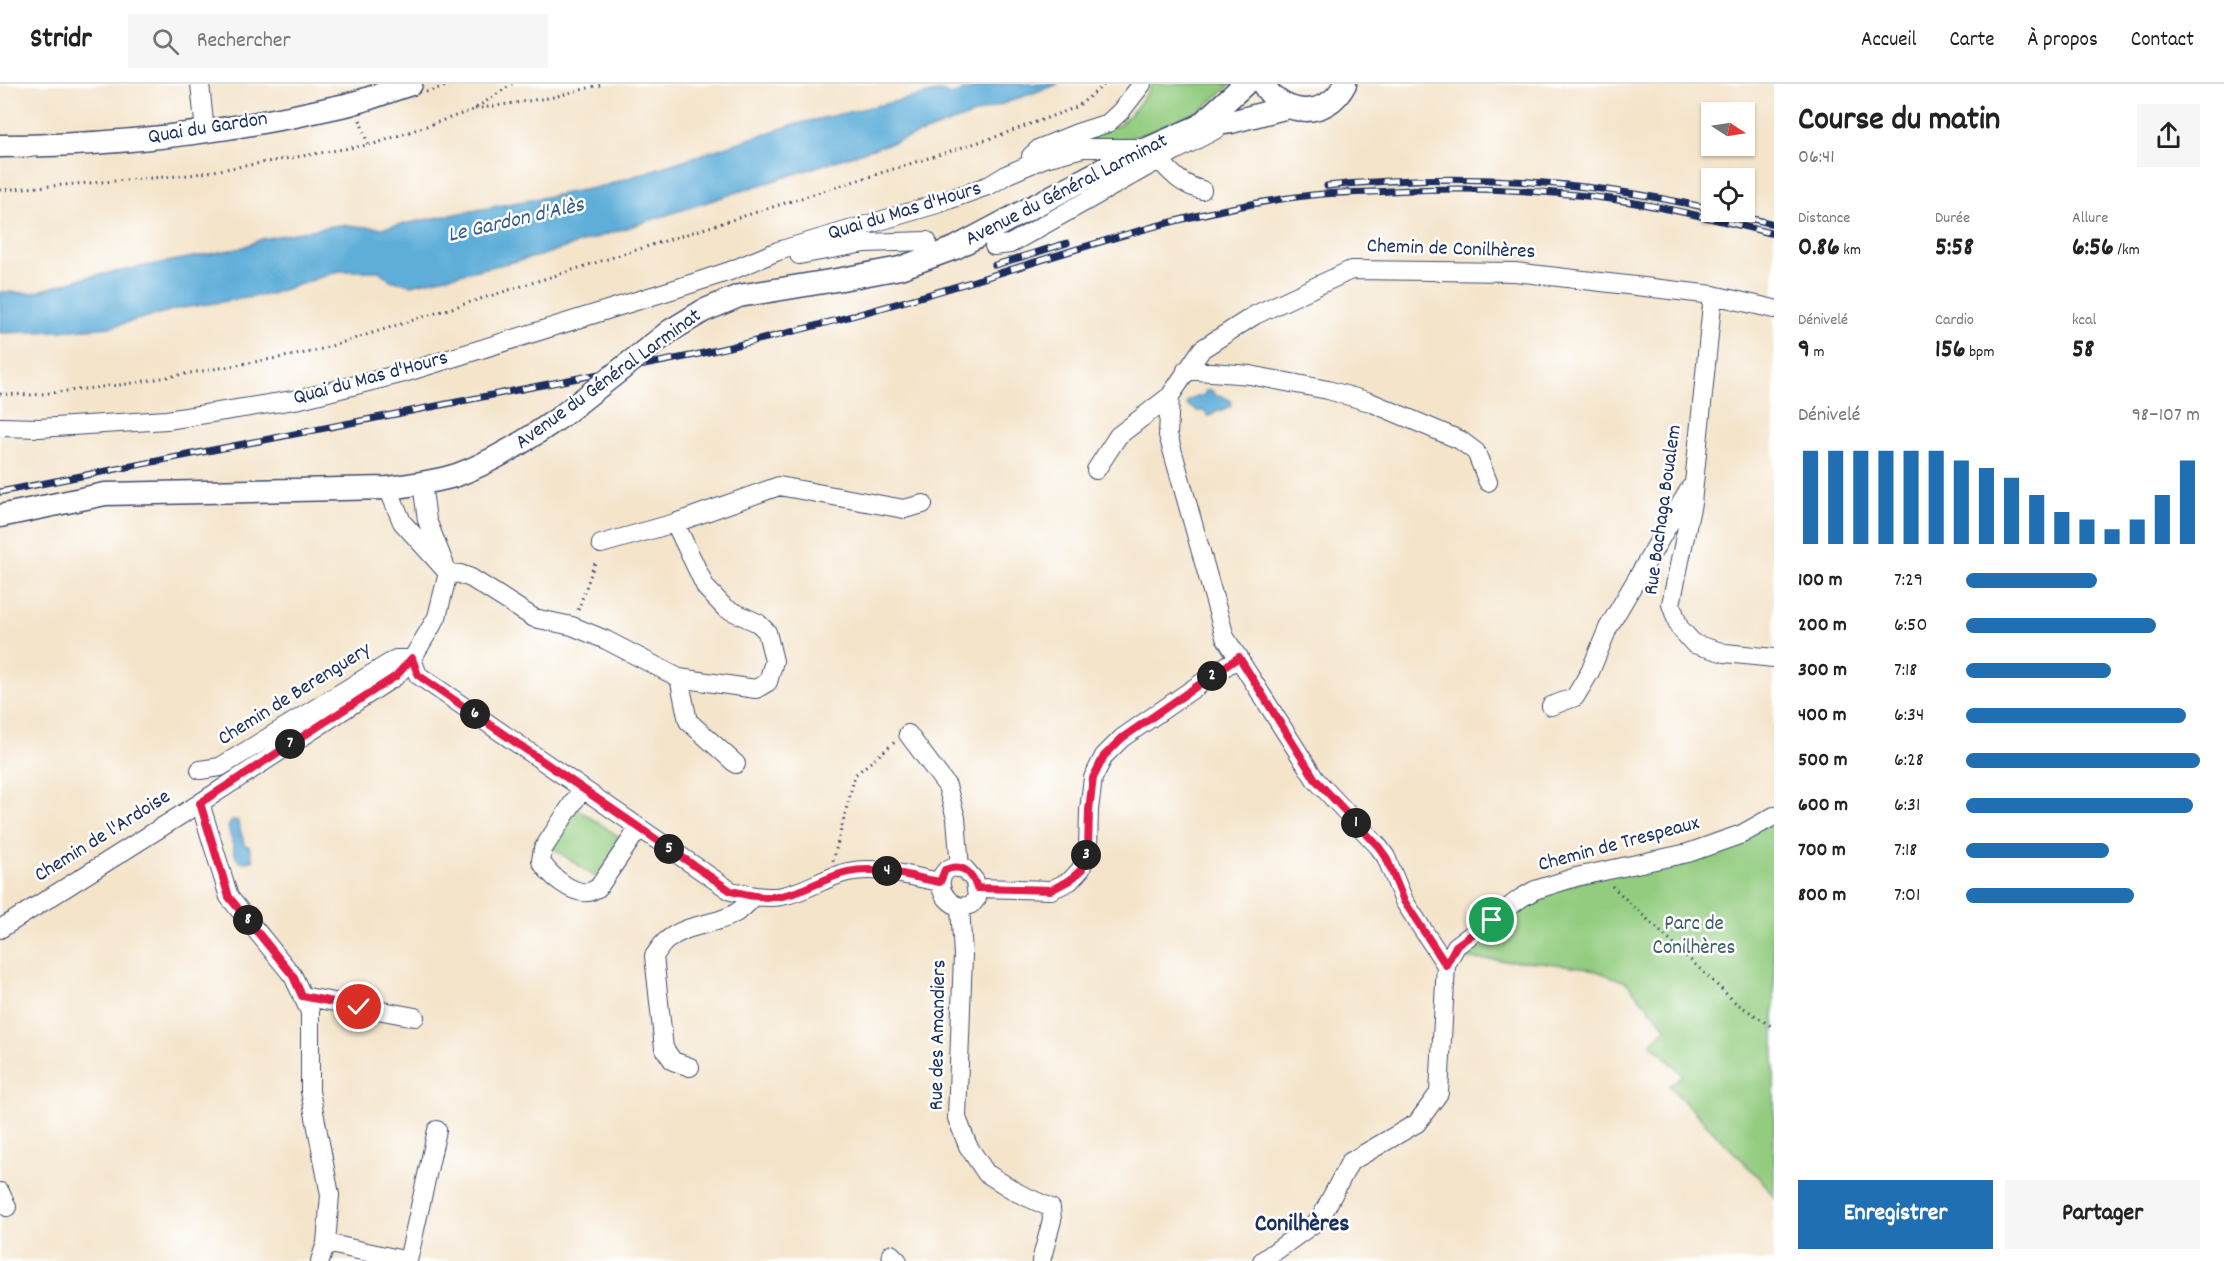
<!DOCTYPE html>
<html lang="fr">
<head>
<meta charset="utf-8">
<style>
  body { margin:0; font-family:Dekko,sans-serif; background:#f6f6f6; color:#222; height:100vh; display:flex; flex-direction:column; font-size:22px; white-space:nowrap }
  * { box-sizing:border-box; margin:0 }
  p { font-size:20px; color:#767676 }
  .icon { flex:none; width:33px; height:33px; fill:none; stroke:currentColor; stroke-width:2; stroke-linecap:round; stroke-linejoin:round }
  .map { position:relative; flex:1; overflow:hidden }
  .drawer { display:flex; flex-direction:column; background:#fff; width:450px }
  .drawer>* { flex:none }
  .needle { width:39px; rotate:102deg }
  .controls { position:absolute; left:1701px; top:18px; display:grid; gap:12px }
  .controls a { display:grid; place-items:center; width:54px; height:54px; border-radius:0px; background:#fff; box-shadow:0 2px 4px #0004; font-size:30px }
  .pin { position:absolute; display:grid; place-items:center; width:51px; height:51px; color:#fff; margin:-26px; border:3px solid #fff; border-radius:50%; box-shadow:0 2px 6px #0007 }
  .km { position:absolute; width:30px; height:30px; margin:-15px; border-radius:50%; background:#222; color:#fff; font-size:16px; line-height:30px; text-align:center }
  .round { display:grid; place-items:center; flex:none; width:63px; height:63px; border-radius:0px; background:#f6f6f6 }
  .summary { display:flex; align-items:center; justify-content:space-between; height:102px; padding:0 24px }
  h1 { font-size:33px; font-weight:800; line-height:45px }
  .stats { display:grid; grid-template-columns:repeat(3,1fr); gap:9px; height:102px; padding:6px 24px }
  .stats div { display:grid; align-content:center }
  .stats b { font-size:26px; font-weight:800 }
  .stats small { font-size:16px; font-weight:400 }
  .stats p { font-size:16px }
  .chart { height:168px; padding:12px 24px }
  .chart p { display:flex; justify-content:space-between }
  .chart svg { width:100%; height:108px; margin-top:6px; stroke:#1f6fb2; stroke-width:6 }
  .primary-button { display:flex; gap:12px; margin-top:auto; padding:12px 24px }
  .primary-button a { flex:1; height:69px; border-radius:0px; background:#1f6fb2; color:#fff; font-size:24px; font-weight:800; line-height:69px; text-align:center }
  .primary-button a+a { background:#f6f6f6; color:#222 }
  ul { padding:0 24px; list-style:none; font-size:20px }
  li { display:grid; grid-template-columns:96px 72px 1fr; align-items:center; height:45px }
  li i { height:15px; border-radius:8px; background:#1f6fb2 }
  header { display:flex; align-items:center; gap:36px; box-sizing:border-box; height:84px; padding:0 30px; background:#fff; border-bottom:2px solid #e0e0e0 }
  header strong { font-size:28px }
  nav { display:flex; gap:33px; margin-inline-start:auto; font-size:21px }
  .search { width:420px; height:54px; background:#f6f6f6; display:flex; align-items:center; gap:15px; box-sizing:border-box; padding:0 21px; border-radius:0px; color:#767676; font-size:22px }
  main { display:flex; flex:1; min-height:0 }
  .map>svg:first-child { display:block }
  .green { fill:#93cc7f; stroke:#577e6e; stroke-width:1.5 }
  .water { fill:#5eaed9; stroke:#3c6e9c; stroke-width:1.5 }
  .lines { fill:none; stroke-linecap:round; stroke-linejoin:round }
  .minor-casing { stroke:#3c4a6e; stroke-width:20 }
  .major-casing { stroke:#3c4a6e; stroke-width:25 }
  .path { stroke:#3c4a6e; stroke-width:3; stroke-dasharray:1.5 4.5; stroke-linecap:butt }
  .minor { stroke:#fff; stroke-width:18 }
  .major { stroke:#fff; stroke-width:22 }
  .rail-casing { stroke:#1b2f5e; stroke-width:7 }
  .rail { stroke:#fff; stroke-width:4.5; stroke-dasharray:14; stroke-linecap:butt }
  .major-bridge-casing { stroke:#3c4a6e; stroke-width:25; stroke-linecap:butt }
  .major-bridge { stroke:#fff; stroke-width:22 }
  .route-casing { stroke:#fff; stroke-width:12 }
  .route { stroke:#e11d48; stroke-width:8 }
  .labels { text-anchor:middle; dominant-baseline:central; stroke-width:5; stroke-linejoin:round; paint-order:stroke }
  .street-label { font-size:21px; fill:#1b2f5e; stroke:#fff }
  .park-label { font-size:21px; fill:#3f5e68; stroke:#fff }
  .water-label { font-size:22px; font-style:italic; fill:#325b89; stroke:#fff }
  .quarter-label { font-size:24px; font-weight:bold; fill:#1b2f5e; stroke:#fff }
</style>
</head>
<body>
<header>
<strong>Stridr</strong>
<div class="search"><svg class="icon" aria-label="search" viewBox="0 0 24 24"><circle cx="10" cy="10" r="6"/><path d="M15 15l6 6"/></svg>Rechercher</div>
<nav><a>Accueil</a><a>Carte</a><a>À propos</a><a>Contact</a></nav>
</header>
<main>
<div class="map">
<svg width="1774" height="1177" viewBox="0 0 1774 1177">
  <rect width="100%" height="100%" fill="#fff"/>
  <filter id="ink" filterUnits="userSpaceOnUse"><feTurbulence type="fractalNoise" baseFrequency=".0167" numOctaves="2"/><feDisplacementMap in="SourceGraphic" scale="12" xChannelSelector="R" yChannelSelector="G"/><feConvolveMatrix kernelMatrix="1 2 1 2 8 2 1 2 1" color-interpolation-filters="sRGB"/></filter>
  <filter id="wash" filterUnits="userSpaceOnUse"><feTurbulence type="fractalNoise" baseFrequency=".008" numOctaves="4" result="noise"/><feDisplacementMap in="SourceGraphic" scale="24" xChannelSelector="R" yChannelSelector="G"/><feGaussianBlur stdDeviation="1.35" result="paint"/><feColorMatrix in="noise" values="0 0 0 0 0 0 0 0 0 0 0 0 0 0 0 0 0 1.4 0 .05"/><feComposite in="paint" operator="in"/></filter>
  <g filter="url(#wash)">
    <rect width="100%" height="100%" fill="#f4e4ca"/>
    <path class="green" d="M1153,0h79l-31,26 -30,14 -30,11 -27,6 -35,1 13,-9 27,-8 16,-16z
      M575,723l49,33 -26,39 -48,-33z
      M1774,738v376l-10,-15 -95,-97 14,-11 -32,-32 16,-15 -41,-46 -38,-14 -49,-6 -75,-3 -8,-4 72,-57z"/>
    <path class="water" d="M990,0h68l-136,49 -383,123 -128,29 -21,-5 -11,-9h-40l-68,23 -95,15 -65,18 -51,4 -60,2v-41l33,1 50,-15 158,-30 21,-9 77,-14 43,3 222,-42 188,-61 149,-34 9,4z
      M1206,307h6l4,5h6l9,5v5l-8,4 -7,1 -4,4 -4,1 -4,-5h-7l-10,-6 1,-4 8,-4 7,-1z
      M237,736l8,26h4l4,15 -13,1 -4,-5 -8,-30 4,-6z"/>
  </g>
  <g filter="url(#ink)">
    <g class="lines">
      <defs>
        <path id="minor" d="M200,0l5,48
          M1031,72l9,-8 37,-15 31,-10 13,-12 21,-27
          M1159,76c14,15 23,25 43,30
          M994,162l16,-2 165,-93 42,-22
          M799,171l66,-12 62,-2
          M1713,211l-21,208 -21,101 8,23 15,17 31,9 49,5
          M1186,286l64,5 78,15 42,12 90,38 16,12 12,30
          M0,343l39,1 128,-8 133,-21 104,-26 274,-85 52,-17 48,-20 159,-47 53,-19 18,-11 37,-16 38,-10h64
          M1096,386l22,-34 52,-40
          M388,404l14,34 46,51 -21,-53 -5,-37
          M675,439l104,-37 125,23 19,-5
          M679,594l9,43 48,43
          M1551,622l24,-9 15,-25 18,-44 82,-140
          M908,650l39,52 9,32 4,50
          M200,686l20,-3 176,-108h16l25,-42 11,-44 12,1 11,4 63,40 38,8 34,14 73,38 77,11 12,-7 6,-21 -7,-29 -9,-9 -33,-15 -19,-20 -31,-65 -74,21
          M582,705l-39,60 -2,12c7,13 31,34 48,31 3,-1 6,-3 9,-4l41,-60
          M952,783l13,2 10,12 2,17c-18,27 -55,-17 -25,-31z
          M977,804l74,2 19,-9 11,-12 7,-20 1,-39 4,-32 11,-22 18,-18 117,-81
          M960,823l3,48 -6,163 11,28 18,27 32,20 33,15 1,12 -11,41
          M0,845l200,-126
          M1446,881l-42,-64 -18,-44 -8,-11 -63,-67 -90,-142 -57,-202 2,-39 32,-47 53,-34 96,-45 164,2 198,23 61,14
          M302,912l113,21
          M690,983l-17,-6 -9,-13 -10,-92c4,-5 7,-11 12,-15 28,-24 62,-10 88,-45
          M0,1108l7,15
          M326,1159l82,18 29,-131
          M891,1170l7,7
          M320,1177l6,-18 4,-48 -20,-104v-79l-17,-36 -64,-79 -29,-94 196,-127 16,-17 6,16 313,216c17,4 34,8 51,5 23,-4 43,-19 66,-24 31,-7 62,5 92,10
          M1262,1177l58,-42 30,-57 67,-39 22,-30 7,-128 10,-19 65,-48 14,-8 41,-13 112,-24 54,-19 32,-18"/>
        <path id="major" d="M1263,0c19,33 64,36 82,0
          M1199,42l32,-4 57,-15
          M0,62c115,0 229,-14 341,-40 24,-5 47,-15 70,-22
          M670,247l33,-20 36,-15 103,-17 58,-11 55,-20 160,-85 84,-37 46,-42
          M0,432l105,-22 283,-6c23,-3 47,-6 69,-13 37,-14 70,-35 102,-57"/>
      </defs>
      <use href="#minor" class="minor-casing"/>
      <use href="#major" class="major-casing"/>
      <path class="path" d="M426,8l27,-8
        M475,25l79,-12 49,-13
        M360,36l8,25
        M0,106l190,-15 184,-31 99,-34 39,-26
        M0,310l33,1 94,-11 185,-32 683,-215 82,-30 28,-23
        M578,526l18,-50
        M833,777l22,-86 40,-33
        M1612,802l124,117 38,25"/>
      <use href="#minor" class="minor"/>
      <use href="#major" class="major"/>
      <defs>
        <path id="rail" d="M1327,102c128,-14 259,-6 385,23
          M1723,128l51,12
          M995,181l72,-22
          M0,408l695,-137c93,-21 187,-46 279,-74 111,-34 222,-73 338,-86 26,-3 52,-2 78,-4 74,-4 147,-2 221,8 55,8 109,21 163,35"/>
      </defs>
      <use href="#rail" class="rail-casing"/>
      <use href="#rail" class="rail"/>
      <defs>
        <path id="major-bridge" d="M559,334l111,-87"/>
      </defs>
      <use href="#major-bridge" class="major-bridge-casing"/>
      <use href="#major-bridge" class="major-bridge"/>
    </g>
  </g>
  <g class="lines" filter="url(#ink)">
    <defs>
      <path id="route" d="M359,923l-57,-11 -9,-20 -64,-79 -29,-94 196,-127 16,-18 6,17 313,216c16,4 34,8 51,5 23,-4 43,-19 66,-24 31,-7 62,5 92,10l5,-12c17,-7 27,2 32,18l74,2 19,-10 12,-11 6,-20 1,-39 4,-32 11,-22 18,-18 117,-81 76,122 63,67 8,11 18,44 42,64 10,-19 36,-26"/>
    </defs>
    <use href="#route" class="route-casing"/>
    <use href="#route" class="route"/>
  </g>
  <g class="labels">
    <g class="street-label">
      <text transform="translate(208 45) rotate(-9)">Quai du Gardon</text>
      <text transform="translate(1067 107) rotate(-27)">Avenue du Général Larminat</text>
      <text transform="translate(905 128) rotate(-17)">Quai du Mas d'Hours</text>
      <text transform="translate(1451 166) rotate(2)">Chemin de Conilhères</text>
      <text transform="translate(371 295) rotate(-15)">Quai du Mas d'Hours</text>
      <text transform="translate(609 296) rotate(-36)">Avenue du Général Larminat</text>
      <text transform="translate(1664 426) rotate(-82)">Rue Bachaga Boualem</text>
      <text transform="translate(295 611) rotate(-32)">Chemin de Berenguery</text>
      <text transform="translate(103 753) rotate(-32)">Chemin de l'Ardoise</text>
      <text transform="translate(1619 761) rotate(-15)">Chemin de Trespeaux</text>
      <text transform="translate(939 951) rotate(-89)">Rue des Amandiers</text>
    </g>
    <g class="park-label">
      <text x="1694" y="841">Parc de<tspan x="1694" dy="24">Conilhères</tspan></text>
    </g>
    <g class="water-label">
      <text transform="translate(516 137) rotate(-13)">Le Gardon d'Alès</text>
    </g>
    <g class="quarter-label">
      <text x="1302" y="1141">Conilhères</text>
    </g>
  </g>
</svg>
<div class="controls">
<a><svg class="needle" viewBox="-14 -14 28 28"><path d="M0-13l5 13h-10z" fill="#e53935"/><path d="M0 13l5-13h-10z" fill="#767676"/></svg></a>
<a><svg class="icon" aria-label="locate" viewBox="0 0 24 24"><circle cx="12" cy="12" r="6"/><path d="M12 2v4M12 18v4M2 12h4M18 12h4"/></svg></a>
</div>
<div class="pin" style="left:1492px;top:836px;background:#1e9e55"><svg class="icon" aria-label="arrive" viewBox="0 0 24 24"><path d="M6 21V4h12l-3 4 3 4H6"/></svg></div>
<div class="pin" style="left:359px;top:923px;background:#d93025"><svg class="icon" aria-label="check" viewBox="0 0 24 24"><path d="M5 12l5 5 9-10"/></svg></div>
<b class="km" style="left:1356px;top:739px">1</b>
<b class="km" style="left:1212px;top:592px">2</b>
<b class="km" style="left:1086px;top:771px">3</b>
<b class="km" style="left:887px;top:787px">4</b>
<b class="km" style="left:669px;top:765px">5</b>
<b class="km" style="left:475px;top:630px">6</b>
<b class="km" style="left:290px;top:660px">7</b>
<b class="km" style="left:248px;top:836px">8</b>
</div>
<section class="drawer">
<div class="summary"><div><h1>Course du matin</h1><p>06:41</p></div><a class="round"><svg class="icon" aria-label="share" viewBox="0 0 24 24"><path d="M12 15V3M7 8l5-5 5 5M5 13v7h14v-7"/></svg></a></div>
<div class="stats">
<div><p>Distance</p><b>0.86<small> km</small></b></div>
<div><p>Durée</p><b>5:58</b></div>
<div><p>Allure</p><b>6:56<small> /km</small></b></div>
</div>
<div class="stats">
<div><p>Dénivelé</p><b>9<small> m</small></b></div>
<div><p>Cardio</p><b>156<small> bpm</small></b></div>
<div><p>kcal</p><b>58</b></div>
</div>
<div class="chart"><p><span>Dénivelé</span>98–107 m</p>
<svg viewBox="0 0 160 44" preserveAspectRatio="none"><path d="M5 44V6M15 44V6M25 44V6M35 44V6M45 44V6M55 44V6M65 44V10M75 44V13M85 44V17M95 44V24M105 44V31M115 44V34M125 44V38M135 44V34M145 44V24M155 44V10"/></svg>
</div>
<ul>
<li><b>100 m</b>7:29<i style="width:56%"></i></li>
<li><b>200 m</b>6:50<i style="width:81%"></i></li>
<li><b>300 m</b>7:18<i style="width:62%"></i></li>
<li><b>400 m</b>6:34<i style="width:94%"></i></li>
<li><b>500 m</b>6:28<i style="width:100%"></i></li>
<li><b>600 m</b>6:31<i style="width:97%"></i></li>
<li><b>700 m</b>7:18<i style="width:61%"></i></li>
<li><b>800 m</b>7:01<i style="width:72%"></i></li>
</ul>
<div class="primary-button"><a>Enregistrer</a><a>Partager</a></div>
</section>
</main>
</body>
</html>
